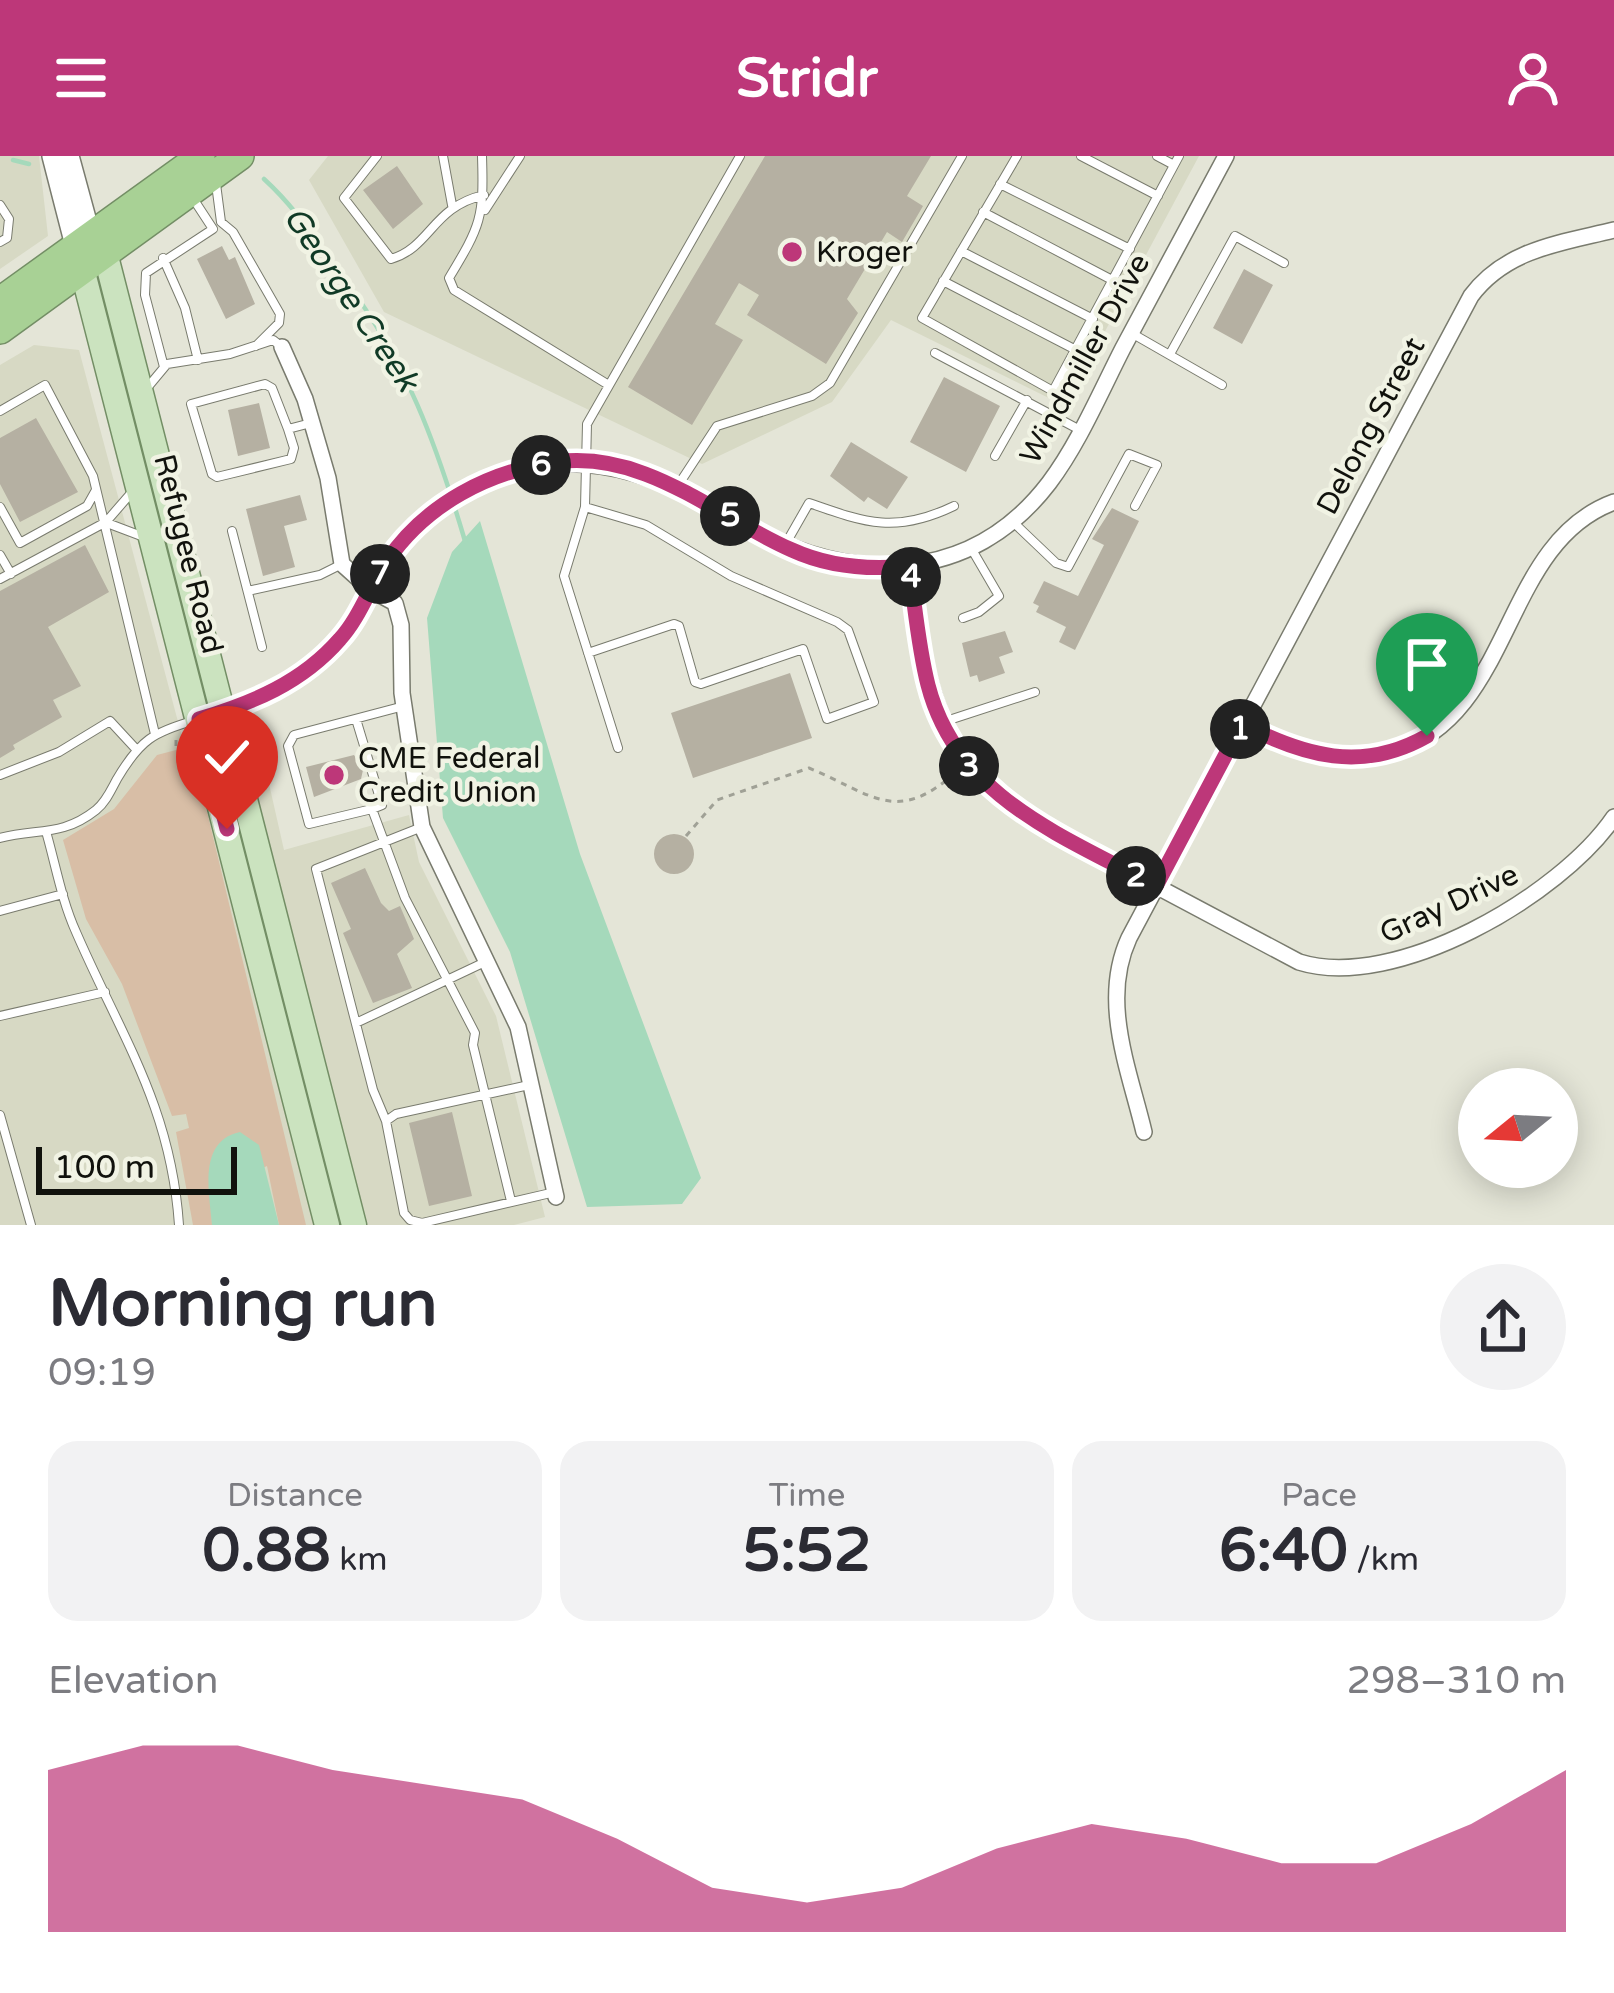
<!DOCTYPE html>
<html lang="en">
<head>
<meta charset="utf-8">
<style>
  body { margin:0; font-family:"Varela Round",sans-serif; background:#f2f2f3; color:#2b2b33; height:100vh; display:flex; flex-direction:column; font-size:45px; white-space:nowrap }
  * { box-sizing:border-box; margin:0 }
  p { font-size:39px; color:#7c7c81 }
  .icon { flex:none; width:66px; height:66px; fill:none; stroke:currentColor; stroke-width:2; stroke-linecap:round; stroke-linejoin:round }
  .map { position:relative; height:1069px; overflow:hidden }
  .side { display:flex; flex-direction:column; background:#fff; flex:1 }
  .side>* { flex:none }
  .needle { width:78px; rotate:252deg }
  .tools { position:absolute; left:1458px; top:912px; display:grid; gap:24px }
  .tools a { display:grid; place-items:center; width:120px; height:120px; border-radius:50%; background:#fff; box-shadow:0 6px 30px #0003; font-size:60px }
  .scale { position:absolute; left:36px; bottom:30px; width:201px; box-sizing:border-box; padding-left:12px; border:6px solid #11120d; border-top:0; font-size:33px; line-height:42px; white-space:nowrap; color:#11120d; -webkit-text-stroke:9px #f1f3e4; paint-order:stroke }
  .pin { position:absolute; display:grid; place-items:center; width:102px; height:102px; color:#fff; margin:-123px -51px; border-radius:50% 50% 50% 0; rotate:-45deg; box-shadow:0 0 12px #0007 }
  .pin .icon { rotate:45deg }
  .km { position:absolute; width:60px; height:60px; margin:-30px; border-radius:50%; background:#222; color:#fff; font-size:33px; line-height:60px; text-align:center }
  .round { display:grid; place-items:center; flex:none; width:126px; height:126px; border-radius:63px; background:#f2f2f3 }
  .head { display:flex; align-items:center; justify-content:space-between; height:204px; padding:0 48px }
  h1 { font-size:66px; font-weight:700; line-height:90px }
  .metrics { display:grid; grid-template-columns:repeat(3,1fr); gap:18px; height:204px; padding:12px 48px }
  .metrics div { display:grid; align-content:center; border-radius:30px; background:#f2f2f3; text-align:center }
  .metrics b { font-size:60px; font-weight:700 }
  .metrics small { font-size:33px; font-weight:400 }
  .metrics p { font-size:33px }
  .chart { height:336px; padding:24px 48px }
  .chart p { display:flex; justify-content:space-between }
  .chart svg { width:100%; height:216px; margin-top:12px; fill:#bd3779; opacity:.7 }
  header { display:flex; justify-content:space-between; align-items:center; height:156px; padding:0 48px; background:#bd3779; color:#fff; font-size:54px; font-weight:700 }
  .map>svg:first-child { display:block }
  .built { fill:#d7d9c4 }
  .green { fill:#d8bea6 }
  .water { fill:#a5d9bb }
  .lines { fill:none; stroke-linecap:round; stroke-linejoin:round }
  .stream { stroke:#a5d9bb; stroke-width:4.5 }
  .building { fill:#b5b0a2 }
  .lane-casing { stroke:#797b6e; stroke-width:10 }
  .street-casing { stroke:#797b6e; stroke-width:18 }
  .secondary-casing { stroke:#797b6e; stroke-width:24 }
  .primary-casing { stroke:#738e65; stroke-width:27 }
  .highway-casing { stroke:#738e65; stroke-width:30 }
  .path { stroke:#a0a196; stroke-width:3; stroke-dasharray:6 6; stroke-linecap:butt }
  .lane { stroke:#fff; stroke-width:8 }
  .street { stroke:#fff; stroke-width:15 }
  .secondary { stroke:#fff; stroke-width:21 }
  .primary { stroke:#cbe3bf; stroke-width:24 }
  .highway { stroke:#a8d195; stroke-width:27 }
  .route-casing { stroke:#fff; stroke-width:24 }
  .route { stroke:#bd3779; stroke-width:15 }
  .poi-dot { fill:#bd3779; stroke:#f1f3e4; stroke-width:4.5 }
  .labels { text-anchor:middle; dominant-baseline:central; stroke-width:9; stroke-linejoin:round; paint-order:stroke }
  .poi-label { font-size:30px; fill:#11120d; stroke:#f1f3e4; text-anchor:start }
  .street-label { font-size:30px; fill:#11120d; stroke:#f1f3e4 }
  .water-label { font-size:33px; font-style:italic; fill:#103a26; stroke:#f1f3e4 }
</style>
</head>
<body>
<header><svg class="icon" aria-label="menu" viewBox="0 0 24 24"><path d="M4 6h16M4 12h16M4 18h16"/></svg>Stridr<svg class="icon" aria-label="person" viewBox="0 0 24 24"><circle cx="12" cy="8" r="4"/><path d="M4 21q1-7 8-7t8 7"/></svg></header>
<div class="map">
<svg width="1614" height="1069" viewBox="0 0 1614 1069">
  <rect width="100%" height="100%" fill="#e4e5d7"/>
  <path class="built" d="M0,0h39l9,80 -48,33z
    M328,0h871l-134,250 -174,-86 -59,82 -130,62 -318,-152 -75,-132z
    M34,189l45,5 106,398 13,11 62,-15 24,106 125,-35 10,47 77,154 49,201 -31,8h-514v-860z"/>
  <path class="green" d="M176,594l16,9 5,11 109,455h-27l-12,-59 -56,27 1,32h-19l-17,-93 13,-4 -3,-14 -14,2 -50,-132 -36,-65 -23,-79 51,-31 43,-54z"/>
  <path class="water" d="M480,365l100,333 121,324 -19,26 -95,3 -77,-255 -67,-134 -16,-200 25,-66z
    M240,976l19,13 20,80h-67c-3,-34 -14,-84 28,-93z"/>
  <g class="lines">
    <path class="stream" d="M13,4l16,4
      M264,23c35,32 53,64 81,101 62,83 91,163 120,261"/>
  </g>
  <path class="building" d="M765,0h166l-24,40 16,10 -21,36 -15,-10 -40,67 11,14 -32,51 -79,-49 12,-20 -20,-12 -24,41 28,16 -51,85 -64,-38z
    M397,10l26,38 -30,25 -30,-39z
    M222,90l7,14 6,-3 20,47 -29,15 -29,-60z
    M1244,113l29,16 -31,59 -29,-16z
    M944,221l56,29 -34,66 -56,-30z
    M259,247l11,45 -32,8 -10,-46z
    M36,262l42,74 -58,30 -20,-38v-46z
    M851,286l57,35 -21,32 -19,-12 -4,5 -34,-26z
    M300,339l7,25 -23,6 11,41 -32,9 -17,-67z
    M1112,352l27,13 -64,129 -16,-8 7,-15 -30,-15 3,-6 -6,-3 11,-22 34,15 26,-51 -12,-6z
    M85,389l24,47 -61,35 33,59 -28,14 9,17 -49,28 2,4 -15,9v-167z
    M1005,475l8,21 -14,5 6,16 -26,9 -2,-7 -7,2 -8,-34z
    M790,517l22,65 -119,40 -22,-65z
    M354,599l9,15 -2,9 -47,18 -8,-30z
    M654 698a20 20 0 1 1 40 0a20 20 0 1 1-40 0Z
    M365,712l16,35 8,8 11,-5 14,33 -17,15 15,34 -39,15 -30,-70 8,-4 -20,-46z
    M452,956l20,84 -43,10 -20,-83z"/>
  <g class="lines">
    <defs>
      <path id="lane" d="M377,0l-33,42 47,61c40,-12 41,-52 93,-64
        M443,0l9,49
        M482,0c2,62 -1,69 -33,122l5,12 153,94
        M1017,0l-95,162 131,73 126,-235
        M1081,0l77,40
        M1157,0l17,9
        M216,28l5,38 12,10 47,82 -1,9 -23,23
        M1000,28l130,65
        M0,49l9,14 -2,19 -7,4
        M485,54l35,-54
        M983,56l131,69
        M961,95l132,68
        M163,102l22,50 13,52
        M943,125l133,69
        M1133,178l89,51
        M935,197l145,77
        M1170,198l65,-118 49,27
        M164,211l-19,-72 1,-22 67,-44 -17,-26 -7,-2
        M147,232l20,-24 63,-10 43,-14 9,7
        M0,255l45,-26 48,91 62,258
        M288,273l6,19 -3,11 -74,18 -5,-3 -21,-70 74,-20 7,4 16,41 23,-6
        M995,300l32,-56
        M677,331l40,-61 95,-30 18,-13 132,-227
        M0,351l20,36 67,-37 9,-16
        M585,351l61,18 85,51 106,46 11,8 26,72 -47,17 -24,-70 -102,35 -6,-2 -16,-56 -5,-2 -86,29
        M1013,366l43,41 12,4 61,-113 28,11 -22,41
        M107,367l37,14
        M232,375l30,116
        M785,389l24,-42c57,20 87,31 145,3
        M0,399l11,19
        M0,423l106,-57 26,-30
        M248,435l72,-16 22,-11
        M963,462l16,-6 20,-16 -28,-48
        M404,550l-110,29 -6,11 21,78 63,-15 33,89 70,135 -2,12 38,156
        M356,563l26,86 -10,4
        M943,566l92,-30
        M618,592l-54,-172 21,-69 2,-83 153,-268
        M0,619l59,-23 51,-31 25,27
        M47,679c9,32 15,66 29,97 45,104 95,174 103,293
        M0,682c37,-10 62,-1 96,-28 10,-8 15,-20 21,-31 23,-39 36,-47 79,-59
        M0,755l63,-17
        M0,860l105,-24
        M356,867l129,-61
        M529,929l-133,29 -10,7 18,92 6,7 12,3 133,-31
        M0,959l31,110
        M386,965l-13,-31 -57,-221 106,-42"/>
      <path id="street" d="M282,191l23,52 23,79 14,86 29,26 24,13 6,22 1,68 20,134 96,200 38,170
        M909,410c16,105 21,186 117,251l273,145c96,30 261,-66 315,-145
        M218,557c47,-16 89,-36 122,-74 20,-23 30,-53 47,-78 28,-42 73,-76 122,-89 91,-25 161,10 239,54 103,59 223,59 301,-43 30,-40 51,-90 74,-135 34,-64 69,-128 103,-192
        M1242,568c49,26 95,44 151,28 122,-37 107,-208 221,-250
        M1144,976c-15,-63 -44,-131 -15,-194l342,-642c35,-47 90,-53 143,-66"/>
      <path id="secondary" d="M53,0l26,101
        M68,0l25,92"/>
      <path id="primary" d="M102,85l252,984
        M79,101l248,968"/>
      <path id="highway" d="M0,145l201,-145
        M0,174l240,-174"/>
    </defs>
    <use href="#lane" class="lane-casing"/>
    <use href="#street" class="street-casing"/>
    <use href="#secondary" class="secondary-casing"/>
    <use href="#primary" class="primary-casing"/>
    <use href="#highway" class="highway-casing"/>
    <path class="path" d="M176,584v10l9,5
      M686,680l31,-36 92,-32c63,26 87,58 147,4"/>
    <use href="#lane" class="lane"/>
    <use href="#street" class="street"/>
    <use href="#secondary" class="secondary"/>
    <use href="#primary" class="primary"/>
    <use href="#highway" class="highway"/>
  </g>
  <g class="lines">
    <defs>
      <path id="route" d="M227,673l-28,-110c53,-16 103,-36 141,-80 20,-22 30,-53 47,-78 39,-57 102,-90 169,-99 90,-12 160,55 236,88 37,17 77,20 117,16 6,39 9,80 19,119 29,113 136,151 228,201l86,-162c62,32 120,49 185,12"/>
    </defs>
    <use href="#route" class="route-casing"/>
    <use href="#route" class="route"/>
  </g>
  <g class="poi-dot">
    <circle cx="792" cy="96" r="12"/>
    <circle cx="334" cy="619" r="12"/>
  </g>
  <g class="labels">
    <g class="poi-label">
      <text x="816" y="96">Kroger</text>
      <text x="358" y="602">CME Federal<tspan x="358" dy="34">Credit Union</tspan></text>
    </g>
    <g class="street-label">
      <text transform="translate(1085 203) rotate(-61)">Windmiller Drive</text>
      <text transform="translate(1371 270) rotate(-62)">Delong Street</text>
      <text transform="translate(188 398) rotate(76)">Refugee Road</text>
      <text transform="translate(1449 748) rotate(-25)">Gray Drive</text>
    </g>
    <g class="water-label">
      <text transform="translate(351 143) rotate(56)">George Creek</text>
    </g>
  </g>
</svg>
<div class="tools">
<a><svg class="needle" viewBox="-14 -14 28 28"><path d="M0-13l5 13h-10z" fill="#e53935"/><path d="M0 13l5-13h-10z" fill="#7c7c81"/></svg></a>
</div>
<div class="scale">100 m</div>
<div class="pin" style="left:1427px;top:580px;background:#1e9e55"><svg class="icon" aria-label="arrive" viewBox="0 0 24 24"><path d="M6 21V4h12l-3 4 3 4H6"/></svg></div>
<div class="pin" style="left:227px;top:673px;background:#d93025"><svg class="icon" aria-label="check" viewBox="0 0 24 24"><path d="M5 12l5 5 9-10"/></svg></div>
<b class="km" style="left:1240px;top:573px">1</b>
<b class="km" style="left:1136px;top:720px">2</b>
<b class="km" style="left:969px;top:610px">3</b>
<b class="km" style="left:911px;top:421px">4</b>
<b class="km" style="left:730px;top:360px">5</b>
<b class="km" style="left:541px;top:309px">6</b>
<b class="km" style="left:380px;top:418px">7</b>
</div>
<section class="side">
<div class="head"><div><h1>Morning run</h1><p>09:19</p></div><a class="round"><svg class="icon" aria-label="share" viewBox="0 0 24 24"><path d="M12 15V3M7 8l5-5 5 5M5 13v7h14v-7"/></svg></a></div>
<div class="metrics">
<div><p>Distance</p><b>0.88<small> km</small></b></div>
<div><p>Time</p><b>5:52</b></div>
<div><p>Pace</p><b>6:40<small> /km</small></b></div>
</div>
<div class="chart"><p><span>Elevation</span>298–310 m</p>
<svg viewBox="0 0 160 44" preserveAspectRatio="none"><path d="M0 44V11L10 6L20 6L30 11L40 14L50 17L60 25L70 35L80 38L90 35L100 27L110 22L120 25L130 30L140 30L150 22L160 11V44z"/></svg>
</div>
</section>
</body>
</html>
